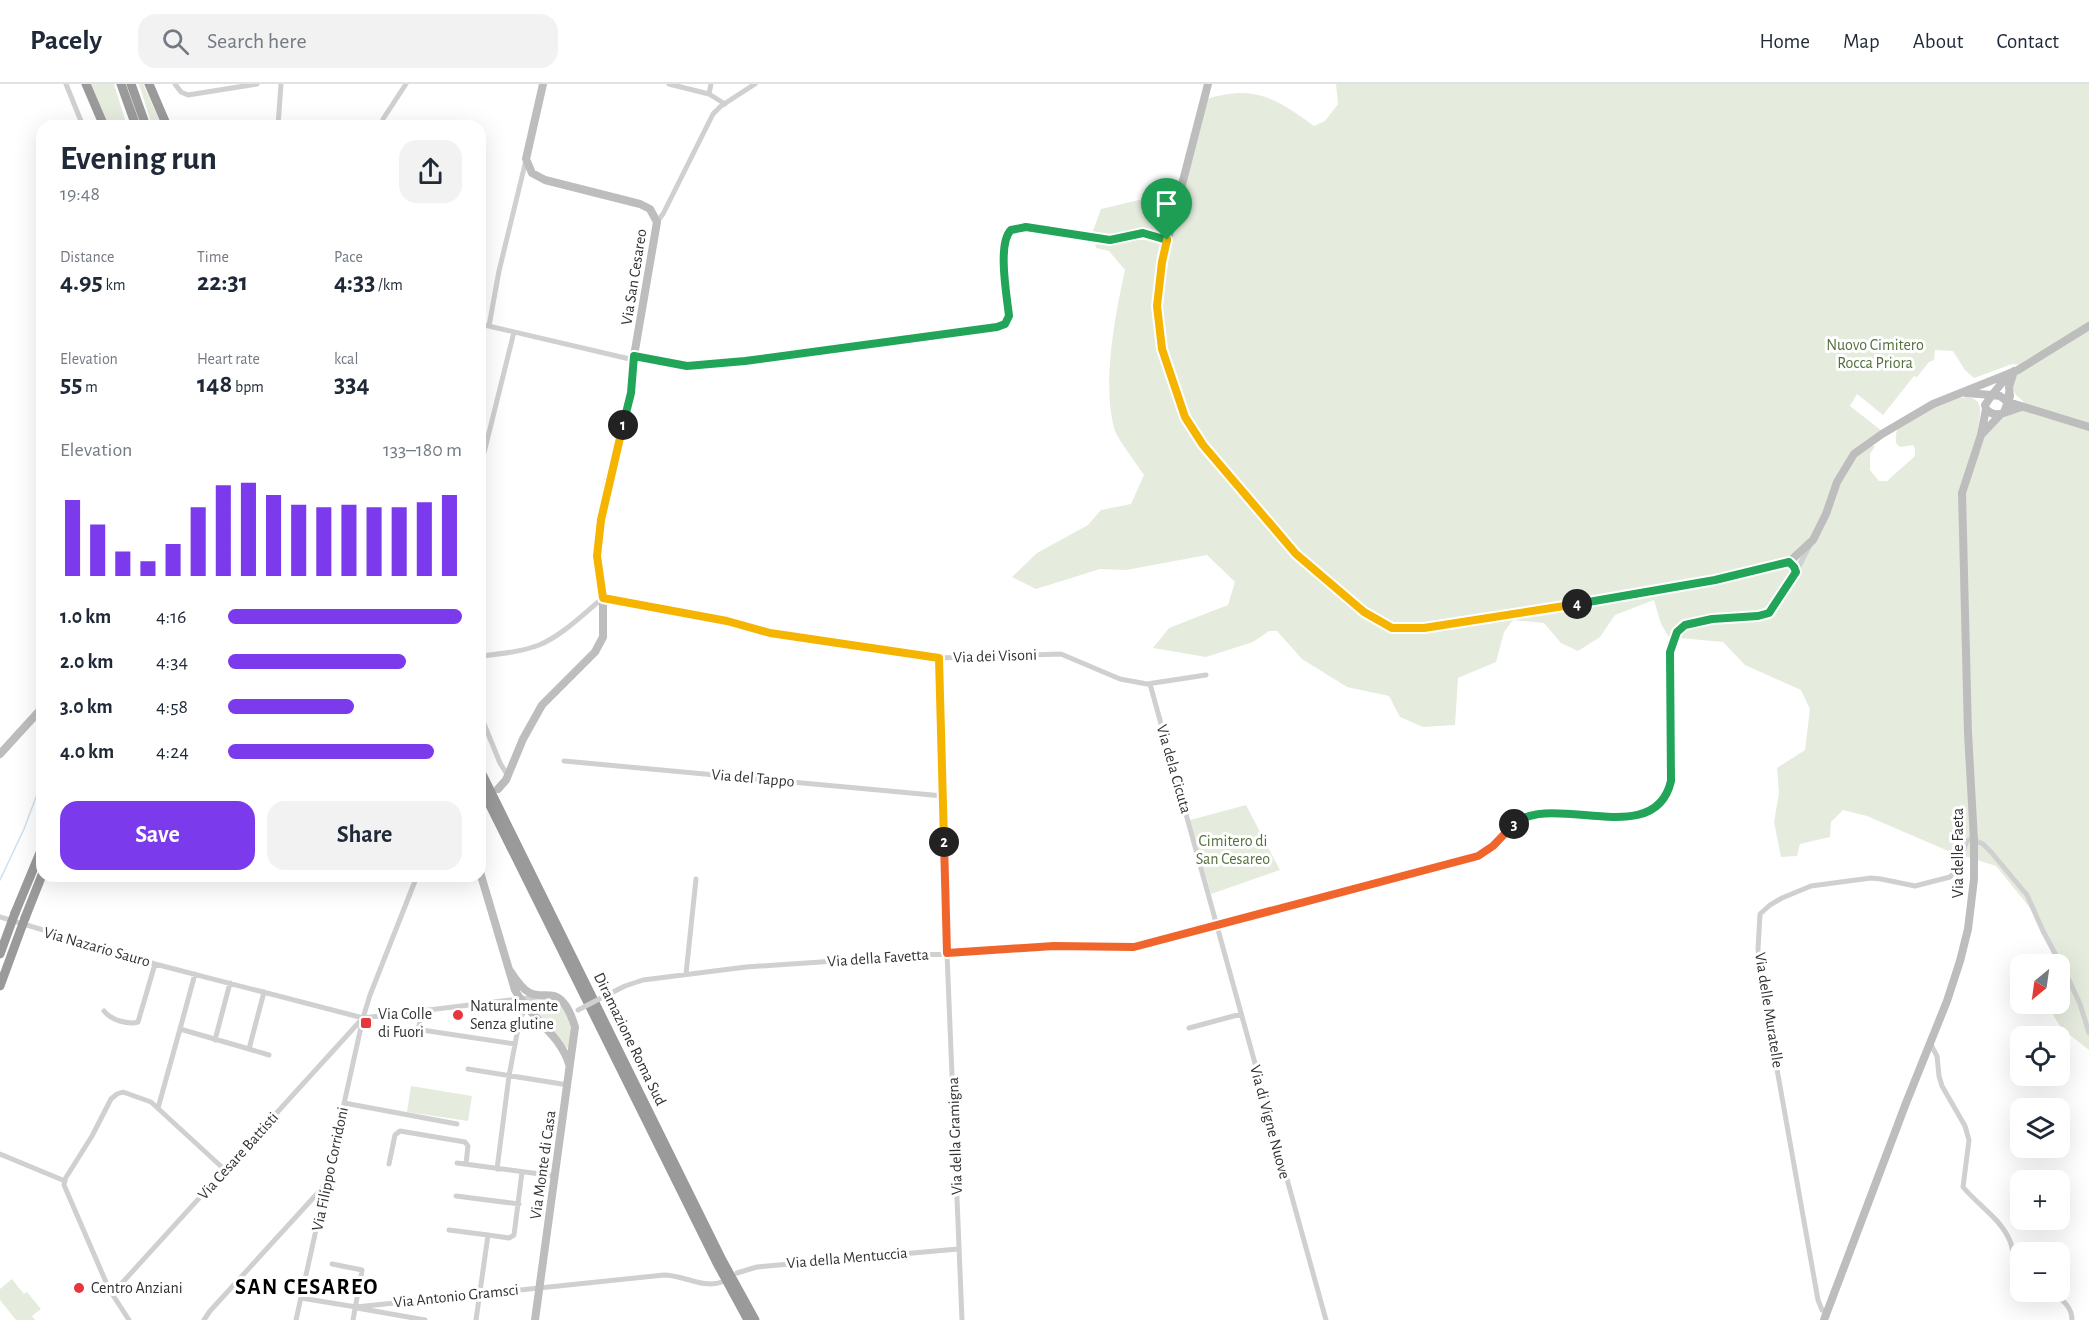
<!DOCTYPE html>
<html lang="en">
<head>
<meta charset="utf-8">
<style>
  body { margin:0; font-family:"Alegreya Sans",sans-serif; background:#f2f2f3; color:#1f2937; height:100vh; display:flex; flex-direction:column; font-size:22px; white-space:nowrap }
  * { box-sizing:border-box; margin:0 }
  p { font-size:20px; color:#747a83 }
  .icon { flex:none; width:33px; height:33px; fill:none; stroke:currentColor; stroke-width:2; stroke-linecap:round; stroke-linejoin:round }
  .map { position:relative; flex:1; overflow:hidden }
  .drawer { position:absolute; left:36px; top:36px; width:450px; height:762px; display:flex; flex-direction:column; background:#fff; border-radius:18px; box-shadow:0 6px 24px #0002 }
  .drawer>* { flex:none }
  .needle { width:39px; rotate:209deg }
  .buttons { position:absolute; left:2010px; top:870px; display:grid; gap:12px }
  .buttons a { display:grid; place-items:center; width:60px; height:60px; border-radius:12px; background:#fff; box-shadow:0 6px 24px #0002; font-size:30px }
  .pin { position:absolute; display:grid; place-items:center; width:51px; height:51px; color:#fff; margin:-62px -26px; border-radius:50% 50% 50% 0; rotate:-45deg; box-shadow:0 0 6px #0007 }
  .pin .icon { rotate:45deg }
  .km { position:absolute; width:30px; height:30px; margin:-15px; border-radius:50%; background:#222; color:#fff; font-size:16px; line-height:30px; text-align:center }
  .round { display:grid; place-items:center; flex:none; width:63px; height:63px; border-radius:18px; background:#f2f2f3 }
  .summary { display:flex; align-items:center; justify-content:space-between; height:102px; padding:0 24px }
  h1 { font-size:33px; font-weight:700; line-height:45px }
  .metrics { display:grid; grid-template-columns:repeat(3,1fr); gap:9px; height:102px; padding:6px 24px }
  .metrics div { display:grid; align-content:center }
  .metrics b { font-size:26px; font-weight:700 }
  .metrics small { font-size:16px; font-weight:400 }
  .metrics p { font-size:16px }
  .chart { height:168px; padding:12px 24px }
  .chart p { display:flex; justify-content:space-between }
  .chart svg { width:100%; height:108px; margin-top:6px; stroke:#7c3aed; stroke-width:6 }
  .action { display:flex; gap:12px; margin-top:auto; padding:12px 24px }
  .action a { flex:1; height:69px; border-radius:18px; background:#7c3aed; color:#fff; font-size:24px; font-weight:700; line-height:69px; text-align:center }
  .action a+a { background:#f2f2f3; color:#1f2937 }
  ul { padding:0 24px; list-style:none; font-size:20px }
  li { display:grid; grid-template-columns:96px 72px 1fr; align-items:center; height:45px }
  li i { height:15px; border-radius:8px; background:#7c3aed }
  header { display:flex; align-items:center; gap:36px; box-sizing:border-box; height:84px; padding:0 30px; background:#fff; border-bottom:2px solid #e0e1e3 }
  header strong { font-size:28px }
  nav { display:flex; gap:33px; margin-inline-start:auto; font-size:21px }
  .search { width:420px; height:54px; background:#f2f2f3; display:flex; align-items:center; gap:15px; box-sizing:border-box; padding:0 21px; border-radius:18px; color:#747a83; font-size:22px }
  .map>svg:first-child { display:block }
  .green { fill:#e5ecde; fill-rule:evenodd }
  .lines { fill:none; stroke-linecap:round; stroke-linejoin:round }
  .stream { stroke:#cee1ee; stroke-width:1.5 }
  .street { stroke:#d0d0d0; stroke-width:5 }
  .secondary { stroke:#bdbdbd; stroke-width:8 }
  .highway { stroke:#9a9a9a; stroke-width:9 }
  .street-bridge { stroke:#d0d0d0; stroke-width:5 }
  .highway-bridge { stroke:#9a9a9a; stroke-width:9 }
  .split-1-casing { stroke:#fff; stroke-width:12 }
  .split-2-casing { stroke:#fff; stroke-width:12 }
  .split-3-casing { stroke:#fff; stroke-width:12 }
  .split-4-casing { stroke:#fff; stroke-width:12 }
  .split-5-casing { stroke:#fff; stroke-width:12 }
  .split-1 { stroke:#22a559; stroke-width:8 }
  .split-2 { stroke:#f5b400; stroke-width:8 }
  .split-3 { stroke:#f0652b; stroke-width:8 }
  .split-4 { stroke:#22a559; stroke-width:8 }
  .split-5 { stroke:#f5b400; stroke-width:8 }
  .poi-dot { fill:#e8363f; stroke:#fff; stroke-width:2 }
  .labels { text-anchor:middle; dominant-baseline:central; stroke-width:6; stroke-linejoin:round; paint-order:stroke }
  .street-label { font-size:16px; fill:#333; stroke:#fff }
  .park-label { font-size:16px; fill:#54703e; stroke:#fff }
  .poi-label { font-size:16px; fill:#333; stroke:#fff; text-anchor:start }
  .district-label { font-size:22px; font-weight:bold; letter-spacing:1.5px; fill:#000; stroke:#fff }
</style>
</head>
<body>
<header>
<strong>Pacely</strong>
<div class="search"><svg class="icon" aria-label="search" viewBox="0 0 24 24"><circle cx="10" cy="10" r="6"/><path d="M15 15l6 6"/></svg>Search here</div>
<nav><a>Home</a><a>Map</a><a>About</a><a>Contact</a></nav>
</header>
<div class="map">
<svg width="2089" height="1236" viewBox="0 0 2089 1236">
  <rect width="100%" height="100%" fill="#fff"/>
  <path class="green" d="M90,0h24l13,42h-20z
    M139,0h4l19,42h-10z
    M1336,0h753v966l-28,-22 -10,-17 4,-7h5v-10l5,-11 -5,-19 -20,-44 -44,-54 -50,-16 -79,-34 -24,-6 -12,12 -1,15 -30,7 -3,12 -16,1 -7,-35 5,-29 -2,-25 28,-18 5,-41 -9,-19 -56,-25 -22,-23 -54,-5 -8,-13 -7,-24 -39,15 -15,22 -22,14 -17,-8 -17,-20 -31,-3 -9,12 -8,30 -38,16 -3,47 -32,2 -23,-10 -11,-21 -42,-9 -45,-28 -25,-28h-8l-16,11 -47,15 -53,-9 16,-20 59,-23 7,-23 -28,-27 -81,15 -26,-1 -64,20 -24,-12 25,-24 51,-28 13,-15 30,-6 13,-29c-7,-11 -27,-36 -30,-47 -12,-46 1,-112 11,-158l-16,-19 -13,-3 -3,-17 8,-22 38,-9 40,-3 25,-97c49,-16 70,-3 110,26l11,-5 13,-17zM1935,266l18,1 12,19 9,8 38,-14 7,1 -7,23 4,7 7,6 1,9c-21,6 -28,10 -40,28l-6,-6c0,-7 3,-17 2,-24 -4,-29 -74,9 -82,21 -3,5 -2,9 -2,14l4,4 13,-2 2,3v8l-28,25h-8l-9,-11v-16l5,-8h-11l18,-15 -32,-25 7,-12 26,21 31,-39 3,1 12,-15 5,-2z
    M1246,721l34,65 -69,24 -21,-74z
    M539,914l18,2c14,20 16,25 13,50l-5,-4 -33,-38 2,-9z
    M411,1002l61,10 -4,25 -61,-9z
    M12,1195l12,15 3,-2 14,17 -9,7 3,4h-19l-16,-20v-11z"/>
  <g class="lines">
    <path class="stream" d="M0,796l24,-51 18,-48"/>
    <path class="street" d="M66,0l17,42
      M175,0l6,8 7,3 69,-11
      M669,0l40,10 16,10
      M709,10l2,-10
      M278,42l3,-42
      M383,42v-7l23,-35
      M657,138l6,-8 50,-100 8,-8 34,-22
      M480,240l154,36
      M489,242l10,-55 27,-111
      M634,272l52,10 59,-5 252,-34 8,-3 3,-6c1,-20 -12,-74 3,-89l12,-2 87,13 35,-7 22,7
      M480,385l34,-137
      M1796,488l14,-27
      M480,572c19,-2 41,-4 59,-11 24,-10 44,-31 64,-47l124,23 43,12 169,25 122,-4 59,25 27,5 59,-9
      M939,574l8,295 15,367
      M1150,600l176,636
      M480,630l20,49 8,13
      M564,677l379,35
      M1974,756l9,4 8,8 36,43 16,36 25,47 12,26 9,29
      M0,833l155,47 208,54 172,-21
      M195,890l-15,55 69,20
      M686,890l10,-95
      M264,908l-15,57 20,6
      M609,910l16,-8 18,-6 103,-13 308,-21 78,1 346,-91c20,-11 32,-36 54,-42 40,-10 125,29 139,-33l-1,-129 7,-21 8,-6 27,-6 46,-3 11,-3 27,-41 -2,-5 -5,-5
      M104,927c7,9 24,14 34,11l17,-58
      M421,927l-2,15 3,4 93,14
      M1189,944l52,-14
      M215,956l15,-57
      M1930,959l7,13 2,20 3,10 23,40 4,14 -6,47c15,18 38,32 47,54 4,10 2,23 10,31
      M468,985l100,16
      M344,1019l113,21
      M158,1024l22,-79
      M0,1070l65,27
      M457,1079l98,13
      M389,1080l6,-29 5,-4 65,11 3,4 -2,18
      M497,1085l12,-93 11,-58 13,-21
      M456,1112l63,8
      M449,1146l39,5
      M332,1180l30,6 -9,50
      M737,1189l20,-6 201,-18
      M2052,1208c10,8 20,14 20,28
      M112,1210l250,-275
      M301,1214l55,9 308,-32c19,0 40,14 58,7
      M357,1224l68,12
      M1826,1228l-4,-2 -4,-10 -57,-321 -3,-30 2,-35 10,-9 12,-7 29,-12 60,-8 10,1 34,7 35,-9 5,-6 12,-30 7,-4
      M129,1236l-20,-31 -45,-104 1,-6 27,-43 19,-37 6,-5 6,-2 28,10 74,68
      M204,1236l6,-9 115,-126
      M296,1236l67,-302 7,-23 47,-119
      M476,1236l12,-85 21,3 5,-3 8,-63"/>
    <path class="secondary" d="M1208,0l-46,178 -5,44 5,43 22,68 19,28 93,109 68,58 28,16h32l83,-12 208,-36 74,-18 24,-22 13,-26 11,-32 17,-28 28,-20 51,-30 85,-34 71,-44
      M1966,309l26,2 18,-22
      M2009,309l-1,9 81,25
      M2010,312l-1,-9 5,-16
      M1986,325c11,12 23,0 36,-2
      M1982,350l18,-19
      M0,670l42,-46
      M498,705l8,-9 17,-41 19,-34 53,-53 8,-15v-39l-6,-42 4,-35 6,-36 24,-92 3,-37 23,-134 -7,-13 -10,-5 -95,-24 -13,-7 -6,-14 17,-75
      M480,788l35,118c14,27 45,44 54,74
      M511,888c5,8 11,17 19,21 8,4 16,1 24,3 11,3 18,21 21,31l-40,293
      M1824,1236l82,-217 41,-102 13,-40 8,-32 6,-50v-39l-6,-107 -6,-240 19,-58 5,-26 -1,-4 7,-10 8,1 8,6 -4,10"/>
    <path class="highway" d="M86,0l18,42
      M121,0l15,42
      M131,0l15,42
      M149,0l18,42
      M480,686l242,490 33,60
      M480,701l237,478 31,57
      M15,829l27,-65
      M25,834l17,-43"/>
    <path class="street-bridge" d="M578,926l31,-16"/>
    <path class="highway-bridge" d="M0,870l15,-41
      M0,902l25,-68"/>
  </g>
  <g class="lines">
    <defs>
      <path id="split-1" d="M623,341l8,-32 3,-37 53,10 58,-5 252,-34 8,-3 4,-8c-2,-19 -12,-73 2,-86l15,-3 84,13 33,-7 24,7"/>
      <path id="split-2" d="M623,341l-22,95 -4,36 6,42 124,23 43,12 169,25 5,184"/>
      <path id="split-3" d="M944,758l3,111 107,-7 80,1 344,-91 15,-10 21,-22"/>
      <path id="split-4" d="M1514,740c38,-33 141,27 157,-43l-1,-129 7,-20 8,-7 27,-6 46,-3 11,-3 27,-41 -2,-5 -5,-5 -74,18 -138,24"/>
      <path id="split-5" d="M1167,156l-5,22 -5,44 5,43 23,68 18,28 93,109 68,58 28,16h32l153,-24"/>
    </defs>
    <use href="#split-1" class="split-1-casing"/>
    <use href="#split-2" class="split-2-casing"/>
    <use href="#split-3" class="split-3-casing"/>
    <use href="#split-4" class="split-4-casing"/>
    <use href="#split-5" class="split-5-casing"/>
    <use href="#split-1" class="split-1"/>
    <use href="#split-2" class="split-2"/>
    <use href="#split-3" class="split-3"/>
    <use href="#split-4" class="split-4"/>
    <use href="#split-5" class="split-5"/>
  </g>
  <g class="poi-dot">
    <circle cx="458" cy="931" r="6"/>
    <rect x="360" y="933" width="12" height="12" rx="3"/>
    <circle cx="79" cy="1204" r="6"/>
  </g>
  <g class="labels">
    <g class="street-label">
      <text transform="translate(634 193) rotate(-81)">Via San Cesareo</text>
      <text transform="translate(995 572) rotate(-2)">Via dei Visoni</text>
      <text transform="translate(1174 685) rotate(74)">Via dela Cicuta</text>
      <text transform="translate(753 694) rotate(5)">Via del Tappo</text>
      <text transform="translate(1958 769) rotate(-90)">Via delle Faeta</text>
      <text transform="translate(97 863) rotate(16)">Via Nazario Sauro</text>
      <text transform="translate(878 874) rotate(-4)">Via della Favetta</text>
      <text transform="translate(1769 926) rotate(81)">Via delle Muratelle</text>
      <text transform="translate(630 955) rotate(64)">Diramazione Roma Sud</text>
      <text transform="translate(1270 1038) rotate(75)">Via di Vigne Nuove</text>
      <text transform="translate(955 1052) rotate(-92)">Via della Gramigna</text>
      <text transform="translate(238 1072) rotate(-48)">Via Cesare Battisti</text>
      <text transform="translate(543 1081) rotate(-82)">Via Monte di Casa</text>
      <text transform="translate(330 1085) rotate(-78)">Via Filippo Corridoni</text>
      <text transform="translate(847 1174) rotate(-5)">Via della Mentuccia</text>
      <text transform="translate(456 1212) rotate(-6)">Via Antonio Gramsci</text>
    </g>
    <g class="park-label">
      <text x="1875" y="261">Nuovo Cimitero<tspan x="1875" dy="18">Rocca Priora</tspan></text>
      <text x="1233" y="757">Cimitero di<tspan x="1233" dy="18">San Cesareo</tspan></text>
    </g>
    <g class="poi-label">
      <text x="470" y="922">Naturalmente<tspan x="470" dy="18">Senza glutine</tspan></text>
      <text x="378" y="930">Via Colle<tspan x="378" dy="18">di Fuori</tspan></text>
      <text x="91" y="1204">Centro Anziani</text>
    </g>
    <g class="district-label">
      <text x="307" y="1203">SAN CESAREO</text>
    </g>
  </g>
</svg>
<div class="buttons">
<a><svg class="needle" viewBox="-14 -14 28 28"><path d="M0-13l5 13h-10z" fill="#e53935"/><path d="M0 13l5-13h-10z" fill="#747a83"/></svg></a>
<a><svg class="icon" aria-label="locate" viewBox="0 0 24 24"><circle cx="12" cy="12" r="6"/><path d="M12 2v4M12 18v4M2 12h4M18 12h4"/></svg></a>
<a><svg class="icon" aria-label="layers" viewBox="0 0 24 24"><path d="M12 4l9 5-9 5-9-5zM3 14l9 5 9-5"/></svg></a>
<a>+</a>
<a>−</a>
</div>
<div class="pin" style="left:1167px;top:156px;background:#1e9e55"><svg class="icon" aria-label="arrive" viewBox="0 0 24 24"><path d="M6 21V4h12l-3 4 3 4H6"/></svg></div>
<b class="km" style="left:623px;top:341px">1</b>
<b class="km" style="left:944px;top:758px">2</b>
<b class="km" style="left:1514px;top:740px">3</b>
<b class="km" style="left:1577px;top:520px">4</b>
<section class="drawer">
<div class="summary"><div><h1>Evening run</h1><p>19:48</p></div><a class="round"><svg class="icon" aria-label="share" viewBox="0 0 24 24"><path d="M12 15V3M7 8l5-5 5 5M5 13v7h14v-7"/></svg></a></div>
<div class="metrics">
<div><p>Distance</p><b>4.95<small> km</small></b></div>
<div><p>Time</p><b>22:31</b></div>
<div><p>Pace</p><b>4:33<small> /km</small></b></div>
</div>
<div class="metrics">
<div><p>Elevation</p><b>55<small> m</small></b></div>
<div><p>Heart rate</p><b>148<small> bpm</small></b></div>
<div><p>kcal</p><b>334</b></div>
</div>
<div class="chart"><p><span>Elevation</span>133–180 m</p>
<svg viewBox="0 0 160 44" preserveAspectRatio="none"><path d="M5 44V13M15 44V23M25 44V34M35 44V38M45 44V31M55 44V16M65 44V7M75 44V6M85 44V11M95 44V15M105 44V16M115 44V15M125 44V16M135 44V16M145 44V14M155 44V11"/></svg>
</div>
<ul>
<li><b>1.0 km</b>4:16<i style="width:100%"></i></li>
<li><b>2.0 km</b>4:34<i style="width:76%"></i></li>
<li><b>3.0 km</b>4:58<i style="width:54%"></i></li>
<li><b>4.0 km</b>4:24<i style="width:88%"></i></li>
</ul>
<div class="action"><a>Save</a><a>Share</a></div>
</section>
</div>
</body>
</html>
